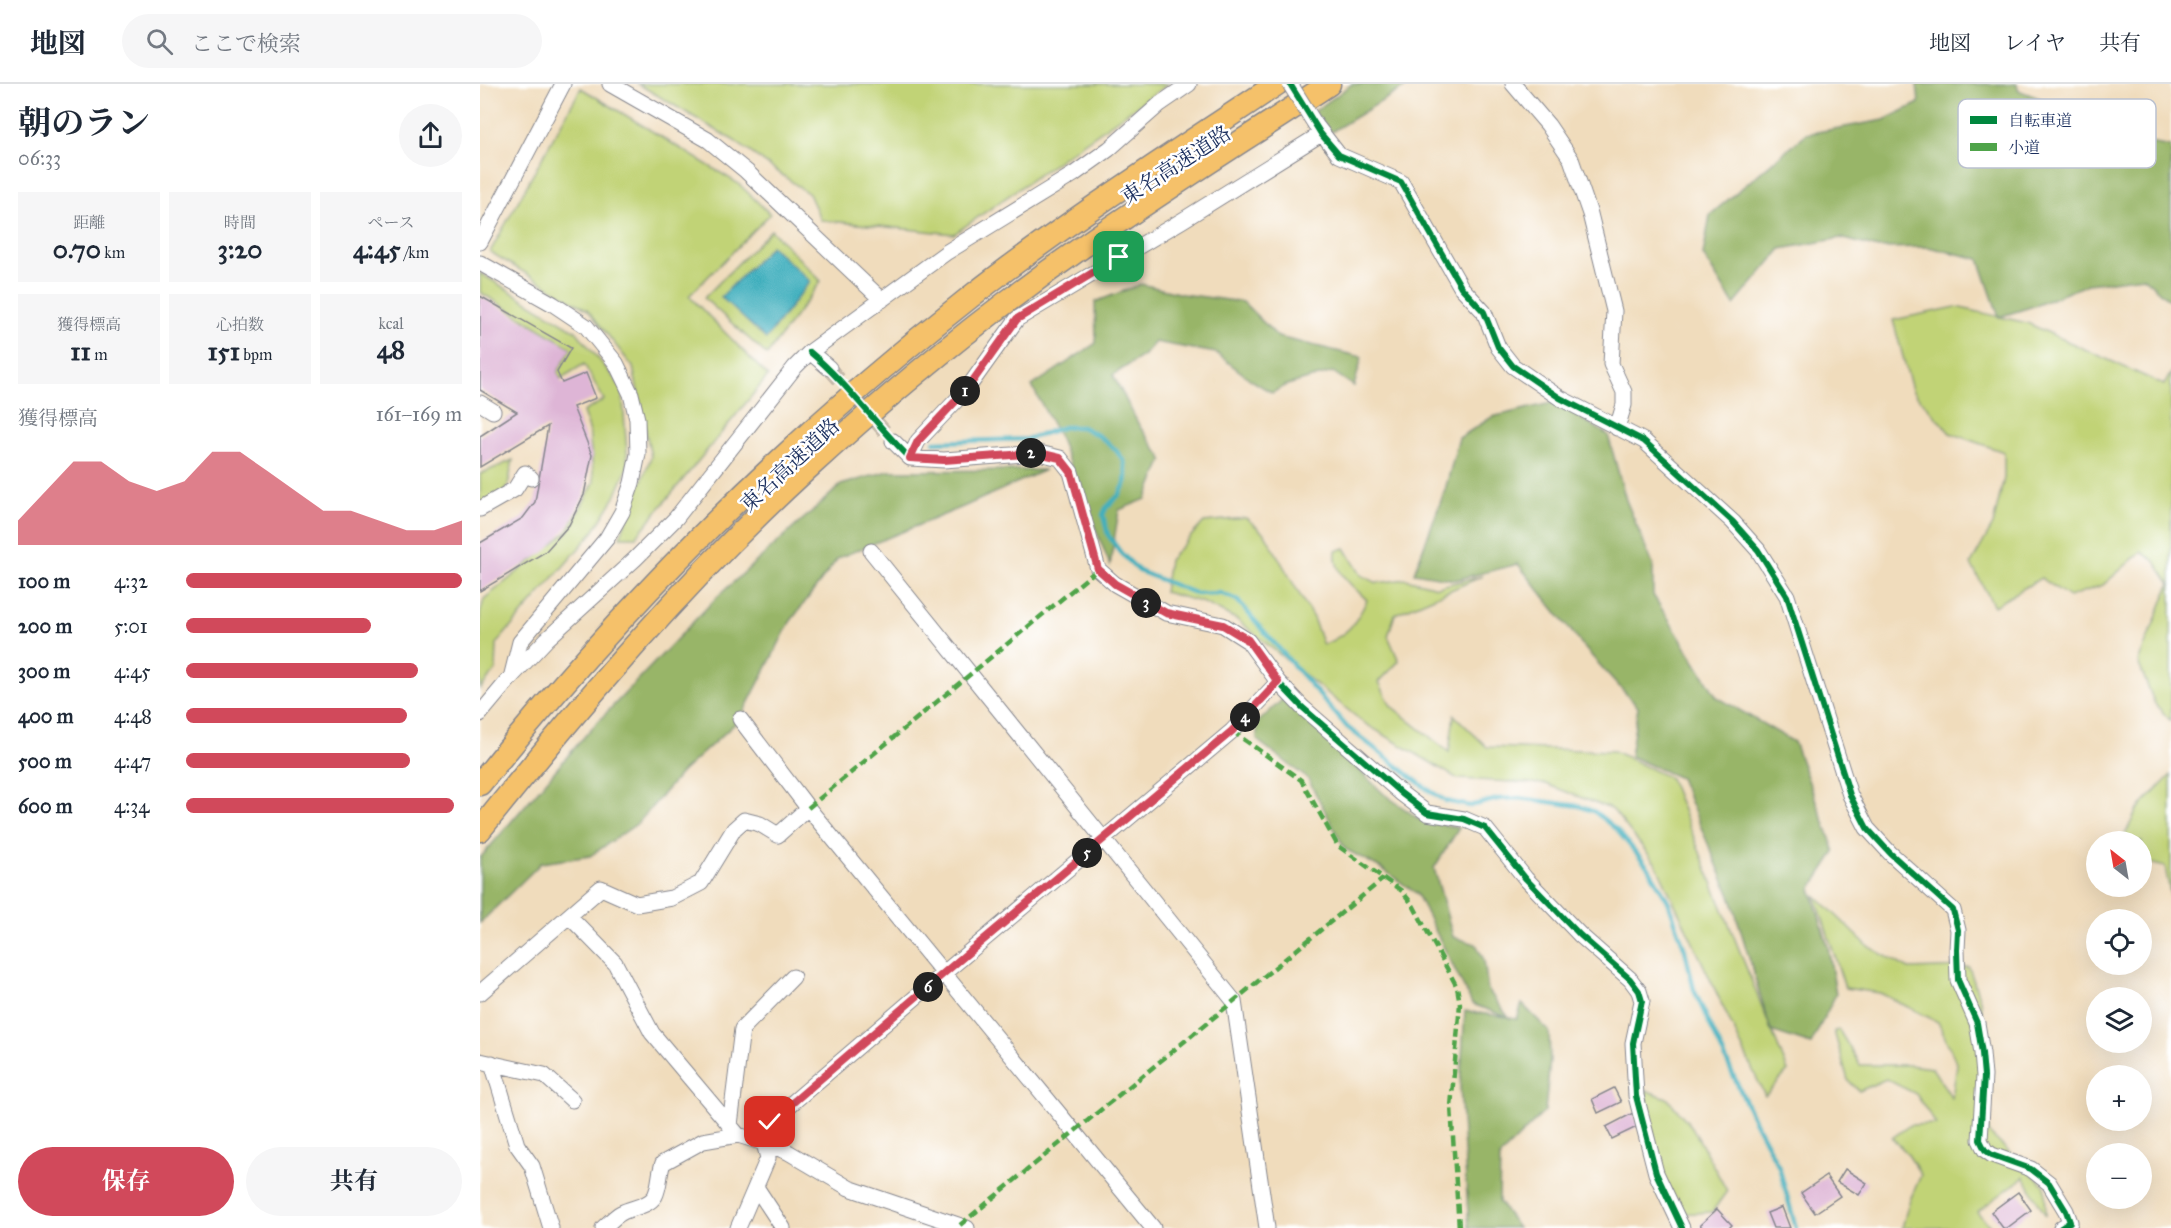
<!DOCTYPE html>
<html lang="ja">
<head>
<meta charset="utf-8">
<style>
  body { margin:0; font-family:"IM FELL Great Primer","Noto Serif JP",serif; background:#f6f6f7; color:#1f2937; height:100vh; display:flex; flex-direction:column; font-size:22px; white-space:nowrap }
  * { box-sizing:border-box; margin:0 }
  p { font-size:20px; color:#747a83 }
  .icon { flex:none; width:33px; height:33px; fill:none; stroke:currentColor; stroke-width:2; stroke-linecap:round; stroke-linejoin:round }
  .map { position:relative; flex:1; overflow:hidden }
  .drawer { display:flex; flex-direction:column; background:#fff; width:480px }
  .drawer>* { flex:none }
  .needle { width:39px; rotate:329deg }
  .fabs { position:absolute; left:1606px; top:747px; display:grid; gap:12px }
  .fabs a { display:grid; place-items:center; width:66px; height:66px; border-radius:50%; background:#fff; box-shadow:0 6px 24px #0002; font-size:30px }
  .pin { position:absolute; display:grid; place-items:center; width:51px; height:51px; color:#fff; margin:-26px; border-radius:12px; box-shadow:0 3px 9px #0006 }
  .km { position:absolute; width:30px; height:30px; margin:-15px; border-radius:50%; background:#222; color:#fff; font-size:16px; line-height:30px; text-align:center }
  .round { display:grid; place-items:center; flex:none; width:63px; height:63px; border-radius:32px; background:#f6f6f7 }
  .overview { display:flex; align-items:center; justify-content:space-between; height:102px; padding:0 18px }
  h1 { font-size:33px; font-weight:700; line-height:45px }
  .figures { display:grid; grid-template-columns:repeat(3,1fr); gap:9px; height:102px; padding:6px 18px }
  .figures div { display:grid; align-content:center; border-radius:0px; background:#f6f6f7; text-align:center }
  .figures b { font-size:26px; font-weight:700 }
  .figures small { font-size:16px; font-weight:400 }
  .figures p { font-size:16px }
  .chart { height:168px; padding:12px 18px }
  .chart p { display:flex; justify-content:space-between }
  .chart svg { width:100%; height:108px; margin-top:6px; fill:#d1495b; opacity:.7 }
  .action { display:flex; gap:12px; margin-top:auto; padding:12px 18px }
  .action a { flex:1; height:69px; border-radius:36px; background:#d1495b; color:#fff; font-size:24px; font-weight:700; line-height:69px; text-align:center }
  .action a+a { background:#f6f6f7; color:#1f2937 }
  ul { padding:0 18px; list-style:none; font-size:20px }
  li { display:grid; grid-template-columns:96px 72px 1fr; align-items:center; height:45px }
  li i { height:15px; border-radius:8px; background:#d1495b }
  header { display:flex; align-items:center; gap:36px; box-sizing:border-box; height:84px; padding:0 30px; background:#fff; border-bottom:2px solid #e0e1e3 }
  header strong { font-size:28px }
  nav { display:flex; gap:33px; margin-inline-start:auto; font-size:21px }
  .search { width:420px; height:54px; background:#f6f6f7; display:flex; align-items:center; gap:15px; box-sizing:border-box; padding:0 21px; border-radius:33px; color:#747a83; font-size:22px }
  main { display:flex; flex:1; min-height:0 }
  .map>svg:first-child { display:block }
  .green { fill:#c1d376; stroke:#6e816a; stroke-width:1.5 }
  .forest { fill:#98b567; stroke:#5a7262; stroke-width:1.5 }
  .water { fill:#41afbd; stroke:#2e6f8e; stroke-width:1.5 }
  .lines { fill:none; stroke-linecap:round; stroke-linejoin:round }
  .stream { stroke:#41afbd; stroke-width:4.5 }
  .building { fill:#deb5d6 }
  .minor-tunnel { stroke:#c5b9a9; stroke-width:15; stroke-dasharray:15 8; stroke-linecap:butt }
  .minor-casing { stroke:#86868d; stroke-width:17 }
  .highway-casing { stroke:#86868d; stroke-width:25 }
  .minor { stroke:#fff; stroke-width:15 }
  .highway { stroke:#f5c16b; stroke-width:22 }
  .minor-bridge-casing { stroke:#86868d; stroke-width:17; stroke-linecap:butt }
  .minor-bridge { stroke:#fff; stroke-width:15 }
  .quiet { stroke:#4fa44a; stroke-width:4.5; stroke-dasharray:9 4.5; stroke-linecap:butt }
  .cycleway-casing { stroke:#fff; stroke-width:10 }
  .cycleway { stroke:#00873e; stroke-width:6 }
  .route-casing { stroke:#fff; stroke-width:12 }
  .route { stroke:#d1495b; stroke-width:8 }
  .labels { text-anchor:middle; dominant-baseline:central; stroke-width:5; stroke-linejoin:round; paint-order:stroke }
  .street-label { font-size:21px; fill:#1b2f5e; stroke:#fff }
  .key { fill:#fff; stroke:#bbc1cf; stroke-width:1.5 }
  .key-label { font-size:16px; fill:#1b2f5e }
</style>
</head>
<body>
<header>
<strong>地図</strong>
<div class="search"><svg class="icon" aria-label="search" viewBox="0 0 24 24"><circle cx="10" cy="10" r="6"/><path d="M15 15l6 6"/></svg>ここで検索</div>
<nav><a>地図</a><a>レイヤ</a><a>共有</a></nav>
</header>
<main>
<section class="drawer">
<div class="overview"><div><h1>朝のラン</h1><p>06:33</p></div><a class="round"><svg class="icon" aria-label="share" viewBox="0 0 24 24"><path d="M12 15V3M7 8l5-5 5 5M5 13v7h14v-7"/></svg></a></div>
<div class="figures">
<div><p>距離</p><b>0.70<small> km</small></b></div>
<div><p>時間</p><b>3:20</b></div>
<div><p>ペース</p><b>4:45<small> /km</small></b></div>
</div>
<div class="figures">
<div><p>獲得標高</p><b>11<small> m</small></b></div>
<div><p>心拍数</p><b>151<small> bpm</small></b></div>
<div><p>kcal</p><b>48</b></div>
</div>
<div class="chart"><p><span>獲得標高</span>161–169 m</p>
<svg viewBox="0 0 160 44" preserveAspectRatio="none"><path d="M0 44V34L10 22L20 10L30 10L40 18L50 22L60 18L70 6L80 6L90 14L100 22L110 30L120 30L130 34L140 38L150 38L160 34V44z"/></svg>
</div>
<ul>
<li><b>100 m</b>4:32<i style="width:100%"></i></li>
<li><b>200 m</b>5:01<i style="width:67%"></i></li>
<li><b>300 m</b>4:45<i style="width:84%"></i></li>
<li><b>400 m</b>4:48<i style="width:80%"></i></li>
<li><b>500 m</b>4:47<i style="width:81%"></i></li>
<li><b>600 m</b>4:34<i style="width:97%"></i></li>
</ul>
<div class="action"><a>保存</a><a>共有</a></div>
</section>
<div class="map">
<svg width="1691" height="1144" viewBox="0 0 1691 1144">
  <rect width="100%" height="100%" fill="#fff"/>
  <filter id="ink" filterUnits="userSpaceOnUse"><feTurbulence type="fractalNoise" baseFrequency=".0167" numOctaves="2"/><feDisplacementMap in="SourceGraphic" scale="12" xChannelSelector="R" yChannelSelector="G"/><feConvolveMatrix kernelMatrix="1 2 1 2 8 2 1 2 1" color-interpolation-filters="sRGB"/></filter>
  <filter id="wash" filterUnits="userSpaceOnUse"><feTurbulence type="fractalNoise" baseFrequency=".008" numOctaves="4" result="noise"/><feDisplacementMap in="SourceGraphic" scale="24" xChannelSelector="R" yChannelSelector="G"/><feGaussianBlur stdDeviation="1.35" result="paint"/><feColorMatrix in="noise" values="0 0 0 0 0 0 0 0 0 0 0 0 0 0 0 0 0 1.4 0 .05"/><feComposite in="paint" operator="in"/></filter>
  <g filter="url(#wash)">
    <rect width="100%" height="100%" fill="#f0dcbc"/>
    <path class="green" d="M158,0h530l-214,150 -133,-14 -12,-26 -76,-54z
      M101,4l158,96 31,30 -81,82 79,80 -132,161h-16l31,-80 -18,-90 -45,-57 -98,-58z
      M291,146l50,51 -54,74 -63,-57z
      M0,189l96,58 46,57 6,78 -13,31 -22,35 -96,111 -1,27 -16,19v-75l4,-15 84,-68 26,-49 -5,-53 -6,-17 21,-12 -20,-36 -24,15 -3,-7 14,-24 -91,-56z
      M1476,223l71,16 137,62 7,-12v348l-16,-17 -17,-42 32,-78 -16,-24 -13,-8 -38,33 -34,12 -28,-19 -47,28 -23,-42 22,-39 11,-47v-26l-54,-19 -38,-43 -19,-70z
      M33,376l-6,30 -27,17v-33z
      M766,434l19,16 48,84 10,27c25,-11 32,-20 44,-45 -15,-15 -34,-27 -31,-49l9,-3 16,27 16,8 29,-4 31,8 46,-11 -88,38 -7,22 11,25 -20,21 12,24 58,46 5,-37 33,32 127,4 56,27 118,293 -23,25 -109,-232 -43,-54 -67,-26 -88,-5 -94,-56 -128,-104 -32,-16 -40,-11 5,-32 35,-38z
      M1691,691v123l-6,-31 -23,-6v-19l-20,-1 15,-31z
      M1335,811l54,52 40,22 60,-2 12,36 8,130 56,53 1,30 -22,-39 -47,35 15,16h-90l7,-26 12,-27 -14,-22 -15,-15 18,-13 26,-1 -20,-30 -30,-15 -27,12 -11,-11 -14,-49 5,-1 21,35h49l23,3 20,30 5,-34 -19,-42 -58,-29 -35,-5z
      M1165,1006l22,8 25,29 35,64 -15,21 -32,2 -20,-44z"/>
    <path class="forest" d="M872,0h58l-79,48 -17,-20z
      M1437,0h100l1,6 98,38 8,10 47,9v155l-28,-25 -55,7 -51,21 -38,12 -20,-58 -51,-12 -50,1 -37,-10 -60,11 -47,56 -31,-50 7,-40 96,-81 78,-14 35,-17z
      M661,200l41,10 61,8 35,35 84,20 -8,29 -21,-14 -46,13 -15,8 -21,-13 -35,-27 -61,-11 -11,13 -31,20 27,52 23,32 -17,40 -27,11 -9,55 -50,-126 -28,-53 64,-43 -1,-41z
      M1075,318l53,33 18,65 27,65v30l64,102 77,45 41,110 -24,37 17,58 8,47 -25,50 -40,-13 -40,-133 -51,-120 -50,-22 8,-49 -50,-55 -70,-88 -63,16 -41,-7 31,-83 14,-52 33,-21z
      M565,386l-82,37 -125,51 -48,64 -50,97 -58,53 -44,51 -48,33 -49,7 -61,60v-65l110,-128 127,-133 124,-112 47,-14z
      M804,614l100,96 35,25 40,9 -25,40 19,69 23,7 8,16 4,30 21,28 8,1 5,-15 27,27 1,29 -5,51 -45,45 -1,46 19,26h-49l-9,-141 5,-76 42,6 -35,-13 -55,-110 -36,-26 -36,-19 -37,-70 -51,-39v-17z"/>
    <path class="water" d="M291,162l39,35 -44,58 -45,-42z"/>
    <g class="lines">
      <path class="stream" d="M454,358l93,-3 37,-12h18l17,9 16,13 9,12 2,13 -1,10 -6,11 -13,13 -3,7 5,20 13,18 18,18 58,23 23,-1 17,7 110,127 80,62 19,12 24,5 28,-7 21,-1 60,8 16,6 22,18 31,37 20,34 17,49 9,40 60,130 25,47 17,61"/>
    </g>
    <g id="blocks">
      <path class="building" d="M0,212l91,52 -14,24 5,11 24,-10 10,25 -23,9 19,48 -8,40 -15,30 -24,27 -65,39v-48l43,-25 12,-16 13,-76 -68,41v-31l37,-24 -37,-22z
        M1134,1004l7,14 -23,11 -6,-14z
        M1153,1029l6,13 -27,13 -6,-12z
        M1365,1085l22,14 -8,12 -22,-13z
        M1346,1092l14,20 -25,17 -14,-20z
        M1538,1108l13,18 -24,18h-4l-12,-16z
        M1302,1123l8,21h-17l-6,-15z
        M1237,1125l15,16 -3,3h-26l-3,-3z"/>
    </g>
  </g>
  <g filter="url(#ink)">
    <use href="#blocks" fill-opacity="0" stroke="#86868d" stroke-width="1.5"/>
    <g class="lines">
      <path class="minor-tunnel" d="M349,284l64,73"/>
      <defs>
        <path id="minor" d="M130,0l98,56 38,31 136,129
          M1033,0l35,41 23,34 19,55 24,97 -3,53 13,28v13l-7,23
          M835,40l24,31 62,27 60,105 23,25 14,35 15,19 47,32 84,43 89,81 25,28 29,46 63,199 17,33 23,25 63,57 5,20 -1,20 1,30 19,43 5,30 2,23 -4,64 5,10 7,5 39,14 18,14 17,28 4,11 -9,6
          M0,158l83,-158
          M0,179l73,41 33,22 30,37 15,31 6,25 1,35 -6,29 -10,29 -15,26 -87,104 -8,32
          M330,268l19,16
          M0,319l13,8
          M413,357l17,17 34,2 95,-7 21,5 11,14 27,97 17,15 51,29 57,12 25,16 30,41 24,25 100,87 25,19 37,6 21,9 41,51 29,30 25,26 50,44 9,12 3,10 -9,42 3,53 20,77 26,55
          M430,374l8,-17 49,-52 50,-70 166,-99 138,-86
          M0,425l35,-20 10,-16 6,5
          M391,467l363,450 33,227
          M0,630l31,-37 36,-38 88,-80 41,-41 119,-151 15,-15 137,-100 127,-78 35,-25 51,-45 29,-20
          M260,635l68,89 345,420
          M89,832l46,47 37,70 86,102
          M0,909l121,-105 36,16 35,-6 29,-15 33,-54 10,-9 16,4 18,11 30,-27
          M0,977l64,14 28,25
          M12,979l25,82 15,21 19,62
          M250,1041l12,-96 51,-52
          M276,1103l27,41
          M123,1144c6,-5 11,-11 18,-15 11,-6 27,-6 34,-17 5,-10 4,-23 8,-33l40,-22 35,-6 26,8 4,15 -30,70
          M487,1144l-118,-40 -61,-36 -24,-9 6,-21 174,-149 288,-242 46,-49"/>
        <path id="highway" d="M0,700c144,-180 308,-344 489,-486 98,-77 204,-144 308,-214
          M0,746c101,-126 206,-250 326,-360 85,-78 180,-156 275,-222 81,-57 165,-109 248,-164"/>
      </defs>
      <use href="#minor" class="minor-casing"/>
      <use href="#highway" class="highway-casing"/>
      <use href="#minor" class="minor"/>
      <use href="#highway" class="highway"/>
      <defs>
        <path id="minor-bridge" d="M810,0l25,40"/>
      </defs>
      <use href="#minor-bridge" class="minor-bridge-casing"/>
      <use href="#minor-bridge" class="minor-bridge"/>
      <path class="quiet" d="M752,647l69,49 37,66 64,45 11,14 44,82 3,17 -9,103 8,121
        M328,724l290,-239
        M480,1141l423,-346"/>
      <defs>
        <path id="cycleway" d="M810,0l31,50 18,21 62,27 60,105 23,25 14,35 15,19 47,32 84,43 89,81 25,28 29,46 63,199 17,33 23,25 63,57 5,20 -1,20 1,30 19,43 5,30 2,23 -4,64 5,10 7,5 39,14 18,14 17,28 4,11 -9,6
          M330,268c37,31 65,72 100,106l34,2 95,-7 21,5 11,14 27,97 17,15 51,29 57,12 25,16 30,41 24,25 100,87 25,19 37,6 21,9 41,51 29,30 25,26 50,44 9,12 3,10 -9,42 3,53 20,77 26,55"/>
      </defs>
      <use href="#cycleway" class="cycleway-casing"/>
      <use href="#cycleway" class="cycleway"/>
    </g>
  </g>
  <g class="lines" filter="url(#ink)">
    <defs>
      <path id="route" d="M290,1038l174,-149 288,-242 46,-49 -30,-42 -25,-15 -57,-12 -51,-29 -17,-15 -27,-97 -11,-14 -21,-5 -95,7 -34,-2 8,-17 49,-52 50,-70 102,-62"/>
    </defs>
    <use href="#route" class="route-casing"/>
    <use href="#route" class="route"/>
  </g>
  <g class="labels">
    <g class="street-label">
      <text transform="translate(696 81) rotate(-33)">東名高速道路</text>
      <text transform="translate(310 381) rotate(-43)">東名高速道路</text>
    </g>
  </g>
  <rect x="1478" y="15" width="198" height="69" rx="9" class="key"/>
  <rect x="1490" y="32" width="27" height="8" fill="#00873e"/>
  <rect x="1490" y="59" width="27" height="8" fill="#4fa44a"/>
  <g class="key-label">
    <text x="1528" y="42">自転車道</text>
    <text x="1528" y="69">小道</text>
  </g>
</svg>
<div class="fabs">
<a><svg class="needle" viewBox="-14 -14 28 28"><path d="M0-13l5 13h-10z" fill="#e53935"/><path d="M0 13l5-13h-10z" fill="#747a83"/></svg></a>
<a><svg class="icon" aria-label="locate" viewBox="0 0 24 24"><circle cx="12" cy="12" r="6"/><path d="M12 2v4M12 18v4M2 12h4M18 12h4"/></svg></a>
<a><svg class="icon" aria-label="layers" viewBox="0 0 24 24"><path d="M12 4l9 5-9 5-9-5zM3 14l9 5 9-5"/></svg></a>
<a>+</a>
<a>−</a>
</div>
<div class="pin" style="left:639px;top:173px;background:#1e9e55"><svg class="icon" aria-label="arrive" viewBox="0 0 24 24"><path d="M6 21V4h12l-3 4 3 4H6"/></svg></div>
<div class="pin" style="left:290px;top:1038px;background:#d93025"><svg class="icon" aria-label="check" viewBox="0 0 24 24"><path d="M5 12l5 5 9-10"/></svg></div>
<b class="km" style="left:485px;top:307px">1</b>
<b class="km" style="left:551px;top:369px">2</b>
<b class="km" style="left:666px;top:519px">3</b>
<b class="km" style="left:765px;top:633px">4</b>
<b class="km" style="left:607px;top:769px">5</b>
<b class="km" style="left:448px;top:903px">6</b>
</div>
</main>
</body>
</html>
